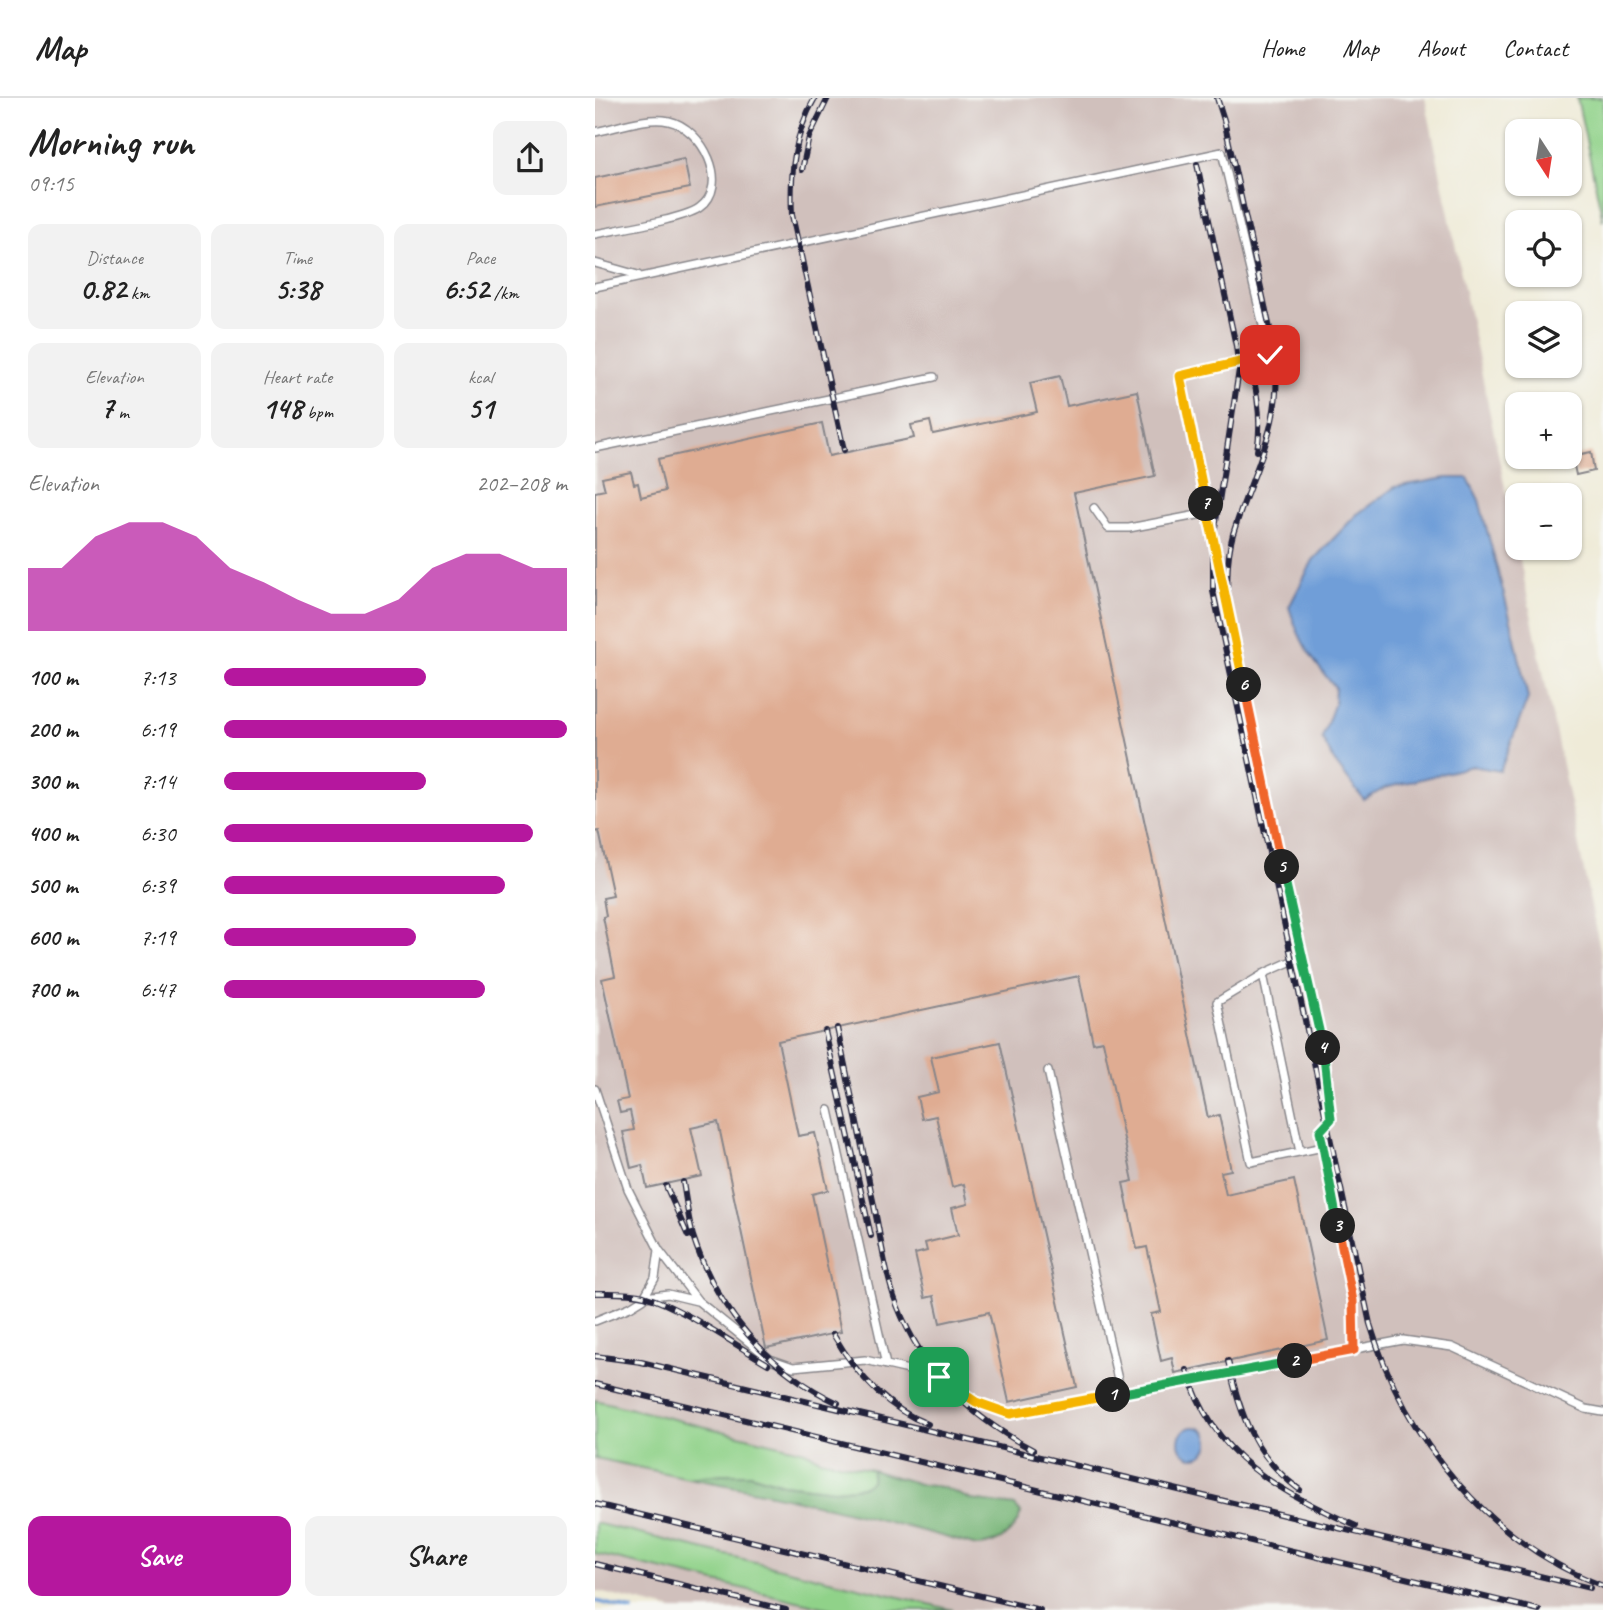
<!DOCTYPE html>
<html lang="en">
<head>
<meta charset="utf-8">
<style>
  body { margin:0; font-family:Caveat,sans-serif; background:#f2f2f2; color:#222; height:100vh; display:flex; flex-direction:column; font-size:26px; white-space:nowrap }
  * { box-sizing:border-box; margin:0 }
  p { font-size:23px; color:#767676 }
  .icon { flex:none; width:38px; height:38px; fill:none; stroke:currentColor; stroke-width:2; stroke-linecap:round; stroke-linejoin:round }
  .map { position:relative; flex:1; overflow:hidden }
  .details { display:flex; flex-direction:column; background:#fff; width:595px }
  .details>* { flex:none }
  .needle { width:46px; rotate:168deg }
  .tools { position:absolute; left:910px; top:21px; display:grid; gap:14px }
  .tools a { display:grid; place-items:center; width:77px; height:77px; border-radius:14px; background:#fff; box-shadow:0 2px 5px #0004; font-size:35px }
  .pin { position:absolute; display:grid; place-items:center; width:60px; height:60px; color:#fff; margin:-30px; border-radius:14px; box-shadow:0 4px 10px #0006 }
  .km { position:absolute; width:35px; height:35px; margin:-18px; border-radius:50%; background:#222; color:#fff; font-size:19px; line-height:35px; text-align:center }
  .round { display:grid; place-items:center; flex:none; width:74px; height:74px; border-radius:14px; background:#f2f2f2 }
  .overview { display:flex; align-items:center; justify-content:space-between; height:119px; padding:0 28px }
  h1 { font-size:38px; font-weight:800; line-height:52px }
  .metrics { display:grid; grid-template-columns:repeat(3,1fr); gap:10px; height:119px; padding:7px 28px }
  .metrics div { display:grid; align-content:center; border-radius:14px; background:#f2f2f2; text-align:center }
  .metrics b { font-size:30px; font-weight:800 }
  .metrics small { font-size:19px; font-weight:400 }
  .metrics p { font-size:19px }
  .chart { height:196px; padding:14px 28px }
  .chart p { display:flex; justify-content:space-between }
  .chart svg { width:100%; height:126px; margin-top:7px; fill:#b5179e; opacity:.7 }
  .action { display:flex; gap:14px; margin-top:auto; padding:14px 28px }
  .action a { flex:1; height:80px; border-radius:14px; background:#b5179e; color:#fff; font-size:28px; font-weight:800; line-height:80px; text-align:center }
  .action a+a { background:#f2f2f2; color:#222 }
  ul { padding:0 28px; list-style:none; font-size:23px }
  li { display:grid; grid-template-columns:112px 84px 1fr; align-items:center; height:52px }
  li i { height:18px; border-radius:9px; background:#b5179e }
  header { display:flex; align-items:center; gap:42px; box-sizing:border-box; height:98px; padding:0 35px; background:#fff; border-bottom:2px solid #e0e0e0 }
  header strong { font-size:33px }
  nav { display:flex; gap:38px; margin-inline-start:auto; font-size:24px }
  main { display:flex; flex:1; min-height:0 }
  .map>svg:first-child { display:block }
  .industrial { fill:#d0c0bc }
  .green { fill:#90d289; stroke:#597a62; stroke-width:2 }
  .forest { fill:#74b475; stroke:#4b6b58; stroke-width:2 }
  .water { fill:#6f9ed8; stroke:#48608a; stroke-width:2 }
  .lines { fill:none; stroke-linecap:round; stroke-linejoin:round }
  .stream { stroke:#6f9ed8; stroke-width:3.5 }
  .building { fill:#dfac92 }
  .service-casing { stroke:#88868a; stroke-width:10 }
  .service { stroke:#fff; stroke-width:7 }
  .rail-casing { stroke:#22223b; stroke-width:6 }
  .rail { stroke:#f6f6f2; stroke-width:3.5; stroke-dasharray:10; stroke-linecap:butt }
  .split-1-casing { stroke:#fff; stroke-width:14 }
  .split-2-casing { stroke:#fff; stroke-width:14 }
  .split-3-casing { stroke:#fff; stroke-width:14 }
  .split-4-casing { stroke:#fff; stroke-width:14 }
  .split-5-casing { stroke:#fff; stroke-width:14 }
  .split-6-casing { stroke:#fff; stroke-width:14 }
  .split-7-casing { stroke:#fff; stroke-width:14 }
  .split-8-casing { stroke:#fff; stroke-width:14 }
  .split-1 { stroke:#f5b400; stroke-width:9 }
  .split-2 { stroke:#22a559; stroke-width:9 }
  .split-3 { stroke:#f0652b; stroke-width:9 }
  .split-4 { stroke:#22a559; stroke-width:9 }
  .split-5 { stroke:#22a559; stroke-width:9 }
  .split-6 { stroke:#f0652b; stroke-width:9 }
  .split-7 { stroke:#f5b400; stroke-width:9 }
  .split-8 { stroke:#f5b400; stroke-width:9 }
</style>
</head>
<body>
<header>
<strong>Map</strong>
<nav><a>Home</a><a>Map</a><a>About</a><a>Contact</a></nav>
</header>
<main>
<section class="details">
<div class="overview"><div><h1>Morning run</h1><p>09:15</p></div><a class="round"><svg class="icon" aria-label="share" viewBox="0 0 24 24"><path d="M12 15V3M7 8l5-5 5 5M5 13v7h14v-7"/></svg></a></div>
<div class="metrics">
<div><p>Distance</p><b>0.82<small> km</small></b></div>
<div><p>Time</p><b>5:38</b></div>
<div><p>Pace</p><b>6:52<small> /km</small></b></div>
</div>
<div class="metrics">
<div><p>Elevation</p><b>7<small> m</small></b></div>
<div><p>Heart rate</p><b>148<small> bpm</small></b></div>
<div><p>kcal</p><b>51</b></div>
</div>
<div class="chart"><p><span>Elevation</span>202–208 m</p>
<svg viewBox="0 0 160 44" preserveAspectRatio="none"><path d="M0 44V22L10 22L20 11L30 6L40 6L50 11L60 22L70 27L80 33L90 38L100 38L110 33L120 22L130 17L140 17L150 22L160 22V44z"/></svg>
</div>
<ul>
<li><b>100 m</b>7:13<i style="width:59%"></i></li>
<li><b>200 m</b>6:19<i style="width:100%"></i></li>
<li><b>300 m</b>7:14<i style="width:59%"></i></li>
<li><b>400 m</b>6:30<i style="width:90%"></i></li>
<li><b>500 m</b>6:39<i style="width:82%"></i></li>
<li><b>600 m</b>7:19<i style="width:56%"></i></li>
<li><b>700 m</b>6:47<i style="width:76%"></i></li>
</ul>
<div class="action"><a>Save</a><a>Share</a></div>
</section>
<div class="map">
<svg width="1008" height="1512" viewBox="0 0 1008 1512">
  <rect width="100%" height="100%" fill="#f6f6f2"/>
  <filter id="ink" filterUnits="userSpaceOnUse"><feTurbulence type="fractalNoise" baseFrequency=".0143" numOctaves="2"/><feDisplacementMap in="SourceGraphic" scale="14" xChannelSelector="R" yChannelSelector="G"/><feConvolveMatrix kernelMatrix="1 2 1 2 8 2 1 2 1" color-interpolation-filters="sRGB"/></filter>
  <filter id="wash" filterUnits="userSpaceOnUse"><feTurbulence type="fractalNoise" baseFrequency=".00686" numOctaves="4" result="noise"/><feDisplacementMap in="SourceGraphic" scale="28" xChannelSelector="R" yChannelSelector="G"/><feGaussianBlur stdDeviation="1.57" result="paint"/><feColorMatrix in="noise" values="0 0 0 0 0 0 0 0 0 0 0 0 0 0 0 0 0 1.4 0 .05"/><feComposite in="paint" operator="in"/></filter>
  <g filter="url(#wash)">
    <rect width="100%" height="100%" fill="#efebd8"/>
    <path class="industrial" d="M0,0h830l178,866v646h-650l-358,-87z
      M0,1456l241,56h-163l-78,-19z"/>
    <path class="green" d="M982,0h26v123z
      M0,1302l210,51 15,8 52,11 -1,12 -9,5 -27,3 -52,-6 -33,-10 -62,4 -93,-20z
      M0,1425l358,87h-117l-241,-56z"/>
    <path class="forest" d="M277,1372l51,15 19,2 30,13 43,6 6,7c-6,20 -23,32 -44,33 -95,-27 -191,-51 -289,-68l33,-4h29l33,10 52,6 27,-3 9,-6z"/>
    <path class="water" d="M851,380h22l11,22 33,125 16,73 -28,73 -28,-5 -87,22 -21,12 -30,-39 -12,-23 12,-33 1,-18c-24,-28 -35,-44 -46,-80l24,-47 43,-45 39,-28z
      M584 1344a15 15 0 1 1 30 0a15 15 0 1 1-30 0Z"/>
    <g class="lines">
      <path class="stream" d="M0,1503l37,9"/>
    </g>
    <g id="blocks">
      <path class="building" d="M89,61l6,29 -95,19v-29z
        M465,278l7,30 70,-15 18,85 -81,17 134,625 11,-3 12,55 -10,2 5,23 68,-15 34,160 -153,33 -3,-15 -11,3 -10,-47 10,-2 -14,-65 -10,2 -14,-66 10,-2 -30,-140 -10,2 -14,-67 -301,65 20,95 17,-3 13,57 -16,4 29,138 -75,16 -48,-226 -27,6 11,48 -55,12 -5,-23 -11,3 -8,-36 11,-2 -4,-19 -10,2 -3,-12 11,-2 -26,-120 13,-3 -12,-59 3,-1 -3,-18 10,-2 -14,-65 -4,1v-340l10,-2 -3,-12 29,-6 3,12 4,-1 3,14 24,-6 -7,-32 164,-36 7,33 85,-18 -3,-13 19,-4 3,13 104,-22 -7,-29z
        M996,354l3,19 -18,4 -4,-19z
        M405,944l77,345 -68,15 -20,-90 -49,11 -6,-27 -9,2 -10,-44 12,-3 -2,-8 33,-8 -6,-27 16,-4 -4,-20 -12,3 -16,-71 -14,3 -5,-22 22,-5 -8,-35z"/>
    </g>
  </g>
  <g filter="url(#ink)">
    <use href="#blocks" fill-opacity="0" stroke="#88868a" stroke-width="2"/>
    <g class="lines">
      <defs>
        <path id="service" d="M0,34c22,-4 51,-16 74,-11 33,7 63,64 30,87 -18,12 -80,21 -104,26
          M0,165l43,12
          M0,189l627,-135 48,203 -90,21 90,436 52,230 9,77 -11,12 33,170 1,50
          M0,350l339,-71
          M499,410l14,20h21l79,-15
          M708,858l-36,16 -50,30 34,160 72,-15
          M668,876l37,178
          M453,973l73,322
          M0,991l33,100 31,61 -4,28 -12,21 -13,8 -35,14
          M234,1012l57,255
          M64,1152l39,51 72,58 23,8 72,-7 74,17 37,25 34,12 393,-74 49,7 134,62 17,3
          M50,1199l23,-3 29,7"/>
      </defs>
      <use href="#service" class="service-casing"/>
      <use href="#service" class="service"/>
      <defs>
        <path id="rail" d="M220,0c-21,36 -25,76 -23,117l52,235
          M622,0l7,22 50,227c12,75 -20,119 -41,187 -9,33 -5,69 -4,102
          M602,66l39,182 3,24 -26,171v50l157,733c35,116 118,217 233,262
          M207,72l7,-33 19,-39
          M649,239c9,38 20,75 13,114
          M242,930c12,56 24,112 35,168 8,36 12,75 25,109 27,69 73,111 136,145
          M230,933l46,205
          M88,1084c3,18 5,36 10,54 23,73 75,134 145,167
          M71,1088l22,50
          M0,1195c16,0 33,-1 49,3 39,12 88,47 124,68
          M238,1236c22,38 52,74 95,90
          M0,1258l46,6 949,226
          M633,1263c12,54 26,95 72,129
          M592,1272c25,87 92,121 169,156
          M0,1286l944,226
          M0,1406l445,106
          M0,1466l191,46"/>
      </defs>
      <use href="#rail" class="rail-casing"/>
      <use href="#rail" class="rail"/>
    </g>
  </g>
  <g class="lines" filter="url(#ink)">
    <defs>
      <path id="split-1" d="M344,1279l37,25 34,12 103,-19"/>
      <path id="split-2" d="M518,1297l182,-34"/>
      <path id="split-3" d="M700,1263l59,-11 -1,-49 -15,-75"/>
      <path id="split-4" d="M728,950l8,71 -11,12 18,95"/>
      <path id="split-5" d="M687,769l41,181"/>
      <path id="split-6" d="M649,587l38,182"/>
      <path id="split-7" d="M611,406l38,181"/>
      <path id="split-8" d="M611,406l-26,-128 90,-21"/>
    </defs>
    <use href="#split-1" class="split-1-casing"/>
    <use href="#split-2" class="split-2-casing"/>
    <use href="#split-3" class="split-3-casing"/>
    <use href="#split-4" class="split-4-casing"/>
    <use href="#split-5" class="split-5-casing"/>
    <use href="#split-6" class="split-6-casing"/>
    <use href="#split-7" class="split-7-casing"/>
    <use href="#split-8" class="split-8-casing"/>
    <use href="#split-1" class="split-1"/>
    <use href="#split-2" class="split-2"/>
    <use href="#split-3" class="split-3"/>
    <use href="#split-4" class="split-4"/>
    <use href="#split-5" class="split-5"/>
    <use href="#split-6" class="split-6"/>
    <use href="#split-7" class="split-7"/>
    <use href="#split-8" class="split-8"/>
  </g>
</svg>
<div class="tools">
<a><svg class="needle" viewBox="-14 -14 28 28"><path d="M0-13l5 13h-10z" fill="#e53935"/><path d="M0 13l5-13h-10z" fill="#767676"/></svg></a>
<a><svg class="icon" aria-label="locate" viewBox="0 0 24 24"><circle cx="12" cy="12" r="6"/><path d="M12 2v4M12 18v4M2 12h4M18 12h4"/></svg></a>
<a><svg class="icon" aria-label="layers" viewBox="0 0 24 24"><path d="M12 4l9 5-9 5-9-5zM3 14l9 5 9-5"/></svg></a>
<a>+</a>
<a>−</a>
</div>
<div class="pin" style="left:344px;top:1279px;background:#1e9e55"><svg class="icon" aria-label="arrive" viewBox="0 0 24 24"><path d="M6 21V4h12l-3 4 3 4H6"/></svg></div>
<div class="pin" style="left:675px;top:257px;background:#d93025"><svg class="icon" aria-label="check" viewBox="0 0 24 24"><path d="M5 12l5 5 9-10"/></svg></div>
<b class="km" style="left:518px;top:1297px">1</b>
<b class="km" style="left:700px;top:1263px">2</b>
<b class="km" style="left:743px;top:1128px">3</b>
<b class="km" style="left:728px;top:950px">4</b>
<b class="km" style="left:687px;top:769px">5</b>
<b class="km" style="left:649px;top:587px">6</b>
<b class="km" style="left:611px;top:406px">7</b>
</div>
</main>
</body>
</html>
